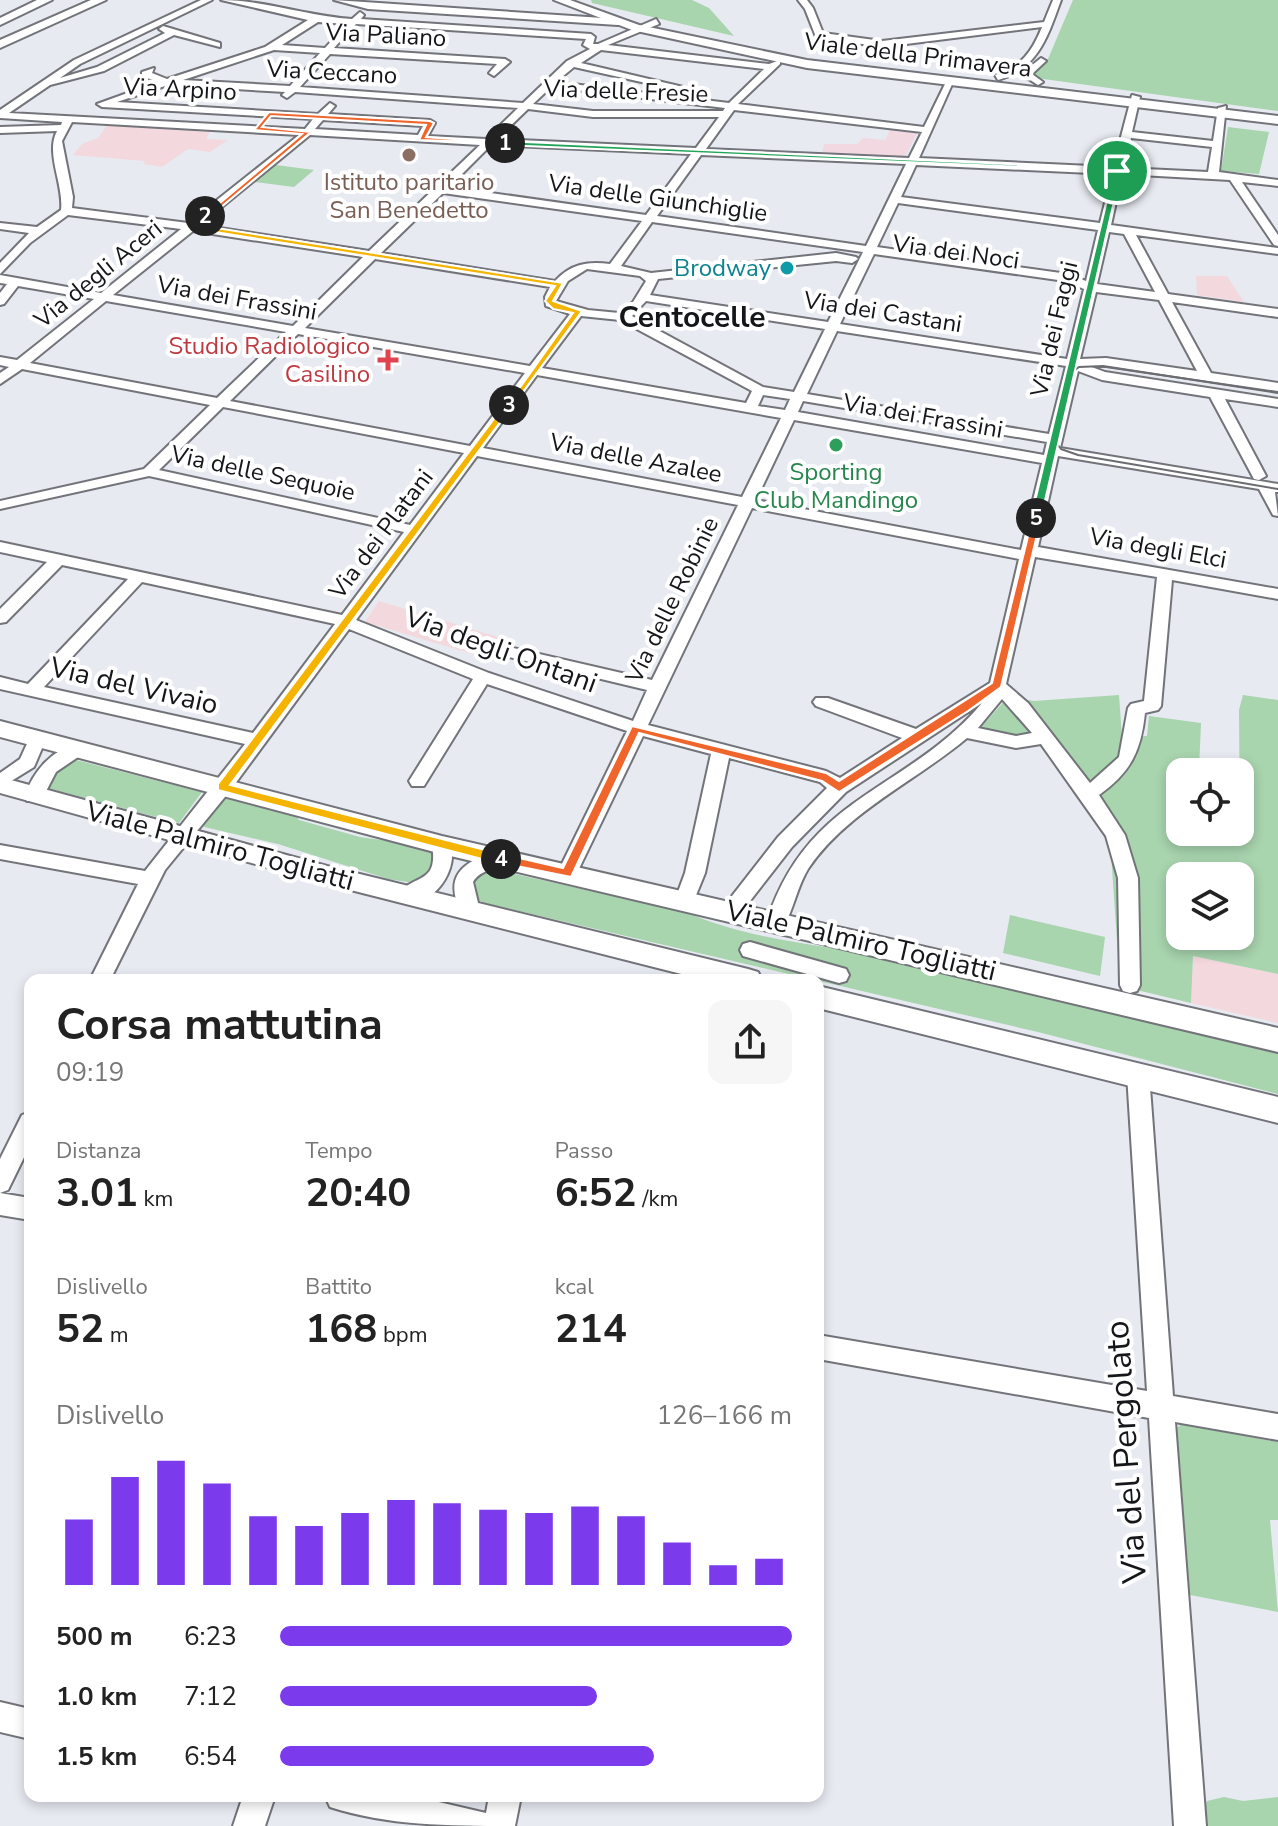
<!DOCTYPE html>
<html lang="it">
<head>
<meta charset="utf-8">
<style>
  body { margin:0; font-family:"Nunito Sans",sans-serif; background:#f6f6f6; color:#222; height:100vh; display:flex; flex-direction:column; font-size:30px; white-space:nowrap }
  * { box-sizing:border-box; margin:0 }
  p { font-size:26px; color:#767676 }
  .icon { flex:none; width:44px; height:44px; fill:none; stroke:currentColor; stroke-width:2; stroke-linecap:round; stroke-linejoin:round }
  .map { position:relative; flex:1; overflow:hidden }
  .side { position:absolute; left:24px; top:974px; width:800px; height:828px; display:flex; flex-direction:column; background:#fff; border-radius:16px; box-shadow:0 4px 12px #0003 }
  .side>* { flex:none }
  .fabs { position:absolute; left:1166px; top:758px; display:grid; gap:16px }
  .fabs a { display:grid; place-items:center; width:88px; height:88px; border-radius:16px; background:#fff; box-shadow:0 4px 12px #0003; font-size:40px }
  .pin { position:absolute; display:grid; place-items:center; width:68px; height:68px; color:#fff; margin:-34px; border:4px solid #fff; border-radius:50%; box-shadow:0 2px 8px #0007 }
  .km { position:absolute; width:40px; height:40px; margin:-20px; border-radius:50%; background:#222; color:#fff; font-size:22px; line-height:40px; text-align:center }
  .round { display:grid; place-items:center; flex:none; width:84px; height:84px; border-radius:16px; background:#f6f6f6 }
  .headline { display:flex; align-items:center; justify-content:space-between; height:136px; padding:0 32px }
  h1 { font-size:44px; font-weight:700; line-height:60px }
  .figures { display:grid; grid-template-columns:repeat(3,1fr); gap:12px; height:136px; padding:8px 32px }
  .figures div { display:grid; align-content:center }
  .figures b { font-size:40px; font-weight:700 }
  .figures small { font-size:22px; font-weight:400 }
  .figures p { font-size:22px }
  .chart { height:224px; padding:16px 32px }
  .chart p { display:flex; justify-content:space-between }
  .chart svg { width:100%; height:144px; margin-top:8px; stroke:#7c3aed; stroke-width:6 }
  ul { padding:0 32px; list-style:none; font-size:26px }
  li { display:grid; grid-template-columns:128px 96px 1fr; align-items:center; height:60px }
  li i { height:20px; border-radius:10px; background:#7c3aed }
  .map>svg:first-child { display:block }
  .commercial { fill:#f3d8dd }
  .medical { fill:#f1d8e1 }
  .green { fill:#a8d4ae; fill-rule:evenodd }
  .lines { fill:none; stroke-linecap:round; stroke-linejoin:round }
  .minor-casing { stroke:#72747a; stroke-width:4 }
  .major-casing { stroke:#72747a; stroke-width:4 }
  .minor { fill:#fff; fill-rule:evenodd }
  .major { fill:#fff; fill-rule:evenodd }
  .tram { stroke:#6b6c71; stroke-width:2 }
  .split-1 { fill:#22a559; stroke:#fff; stroke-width:2 }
  .split-2 { fill:#f0652b; stroke:#fff; stroke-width:2 }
  .split-3 { fill:#f5b400; stroke:#fff; stroke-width:2 }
  .split-4 { fill:#f5b400; stroke:#fff; stroke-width:2 }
  .split-5 { fill:#f0652b; stroke:#fff; stroke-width:2 }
  .split-6 { fill:#22a559; stroke:#fff; stroke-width:2 }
  .education-dot { fill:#8d6e63; stroke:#fff; stroke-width:3 }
  .culture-dot { fill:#0f9aa8; stroke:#fff; stroke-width:3 }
  .health-dot { fill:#e0444e; stroke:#fff; stroke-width:3 }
  .leisure-dot { fill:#2e9e5b; stroke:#fff; stroke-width:3 }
  .labels { text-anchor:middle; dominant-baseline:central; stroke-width:8; stroke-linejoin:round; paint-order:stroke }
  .far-street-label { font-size:24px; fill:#151619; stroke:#fff }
  .far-education-label { font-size:24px; fill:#785e54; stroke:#fff }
  .far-culture-label { font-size:24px; fill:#0d838f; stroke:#fff; text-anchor:end }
  .far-health-label { font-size:24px; fill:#be3a42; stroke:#fff; text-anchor:end }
  .far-leisure-label { font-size:24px; fill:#27864d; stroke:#fff }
  .street-label { font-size:28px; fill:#151619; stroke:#fff }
  .far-district-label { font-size:30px; font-weight:bold; fill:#151619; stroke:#fff }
  .near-street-label { font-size:34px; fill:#151619; stroke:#fff }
</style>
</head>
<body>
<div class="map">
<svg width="1278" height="1826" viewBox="0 0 1278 1826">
  <rect width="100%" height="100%" fill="#e7eaf1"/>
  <path class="commercial" d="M108,124l103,6 -5,9 22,1 -18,12 -22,-3 -26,18 -18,-3 1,-3 -72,-6 9,-11 16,-6z
    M1196,276h31l17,26 -47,-7z
    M379,601l129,39 -12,21 -131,-39z
    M1193,956l85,18v49l-87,-20z"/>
  <path class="medical" d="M891,128l27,3 -13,26 -83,-2 2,-11h33l6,-6 22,2z"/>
  <path class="green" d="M591,0h101l17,8 25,28 -142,-33z
    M1073,0h205v111l-242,-33 -5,-5 17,-14z
    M1228,127l41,5 -10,42 -38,-3z
    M276,165l38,5 -20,17 -39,-5z
    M1119,695l3,42 25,-1 2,-20 52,7 -2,47 28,2h-47v60h60l-1,-122 4,-15 35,5v274l-85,-18 -2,47 -71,-17 -10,-148 -16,-25 -57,-71 -52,-12 -3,-4 26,-29 26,4zM1180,876h60v60h-60z
    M72,759l130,33 -23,31 -131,-35 1,-7z
    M220,797l75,18 4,5 61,17 49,7 22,8 4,13 -8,12 -13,6 -26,-4 -110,-35 -78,-18z
    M488,868l198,44c62,28 135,32 201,46 131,27 261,62 391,93v43l-240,-62 -554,-129 -12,-7 -2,-18z
    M1010,915l95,22 -5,39 -97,-23z
    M1182,1424l96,18v78h-8l8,92 -93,-18 -10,-165z
    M1224,1797l19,4 35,-4v29h-73l-2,-16 4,-9z"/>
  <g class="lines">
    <defs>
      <path id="minor" d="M201,0h11l-132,64 -20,14 37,-11 68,-34 -6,-4 4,-3 57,17v4l-46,-12 -70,36 -54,14 -41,28 296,16 8,-10 -211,-12 -5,-3 61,-22 -16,-6v-4l12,-4 -2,5 15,6 98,-32 43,-27 -87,-20c43,0 87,16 131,19l8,-7 4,3 -3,4 230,15 4,3 -2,7h5l58,-25 3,5 -51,21 161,19 11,-4v4l-42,40 186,23 22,-45 8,-2 -35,78 194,9 19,-72 8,2 -8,35 81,9 5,-33 8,-2 -7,66 59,8v6l-36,-4 36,53v11l-4,-1 -44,-65 -108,-6 -11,51 167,23v6l-142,-19 32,59 110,15v8l-106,-15 39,71 67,10v8l-172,-25h-17l16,6 173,27v8l-53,-8 41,77 -7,4 -5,-1 -44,-82 -108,-17 -24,-9 -18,77 218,36v8h-3l3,24 -5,-1 -14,-26 -201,-33 -20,91 240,42v10l-106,-19 -11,126 -3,4 -13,3c-4,38 -14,59 -46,82l26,40 13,43 2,107 -3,6 -7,2 -7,-2 -3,-6 -2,-107 -12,-42 -65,-92 -25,4 -49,-10c-51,43 -121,74 -159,131 -11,18 -14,39 -24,57h-14l-3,-5c41,-127 141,-130 215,-218l-136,89 -54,55 -53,68h-14l-3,-5 3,-5 53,-68 49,-49 -7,-6 -91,-24 -24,115 -13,32h-14l-3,-5 10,-27 26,-119 -68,-18 -69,143h-14l-3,-5 70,-143 -140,-47 -63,102h-12l-3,-5 64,-102 -124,-50 -120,163 -64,78 -55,110h-20l48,-96 -138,-25v-14l145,26 100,-127 -245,-55v-12l28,7 100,-105 -66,-14 -56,57 -6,1v-14l47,-47 -47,-10v-10l342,73 62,-83 -255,-56 -149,33v-8l144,-32 66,-64 -188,-36 -22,15v-11l9,-6 -9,-2v-8l17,3 77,-61 -76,-13 -14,18 -4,1v-12l7,-9 -7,-1v-8l101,18 80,-64 -113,-14 -38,28 -30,31v-11l29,-30 -29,-4v-6l37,4 24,-17c3,-25 -16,-57 -4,-79l-57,2v-6l61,-2 1,-3 -62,-4v-8l74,-50zM318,22l29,2 -22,24 -43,-3zM356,24l230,15 -3,6 7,4 -23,12 -44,42 -223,-16 30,-33 167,10 -8,9 5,3 16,-14 -5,-3 -171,-11zM274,50l46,3 -30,33 -107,-6zM601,50l163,19 -35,34 -173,-21 18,-15 117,26 5,-3 -115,-27zM168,85l117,7 -3,3 5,3 8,-6 223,16 -32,31 -58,-3 7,-13 -5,-3 -102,-6 7,-8 -5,-3 -12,11 -201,-12zM551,87l174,21 -2,3h-130l-60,-7zM528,109l65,8h126l-23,31 -199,-9zM734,110l188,22 -13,26 -203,-9zM323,120l100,6 -5,9 -103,-6zM72,122l227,13 -111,88 -116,-15 1,-11 -11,-56zM310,135l170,10 -111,106 -169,-26zM1131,138l81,9 -4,25 -84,-4zM491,145l200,9 -45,61 -197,-28zM701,155l205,9 -40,82 -209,-30zM916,165l196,9 -12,49 -199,-26zM443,193l199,28 -32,43c-23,-3 -39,0 -55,17l-174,-28zM898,203l200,27 -12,51 -18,-7 -191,-27zM652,222l211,30 -35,70 -178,-27 8,-16 178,-18 16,2 6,-4 -2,-2 -20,-4 -185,20 -30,-7zM193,231l170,26 -70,69 -180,-31zM1109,232l15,2 31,58 -58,-8zM874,254l191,27 19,8 -17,70 -227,-35zM375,259l175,28 -5,10 1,9 24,8 -40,52 -225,-38zM587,269l53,7 6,5 -13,21 -14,11 -31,-3 -32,-9 12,-20zM1096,292l63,8 38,71 -91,-13 -26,1zM106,301l180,31 -69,66 -187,-35zM646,301l179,28 -31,63 -31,-5 -131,-71zM581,316l39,4 132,71 -6,12 -204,-35zM837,331l229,35 -17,68 -242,-40zM298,334l227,39 -55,73 -240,-45zM537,375l244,43 -39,79 -259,-49zM763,395l27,4 -5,11 -27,-4zM803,401l244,41 -3,13 -246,-43zM223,407l241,46 -54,72 -251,-55zM794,420l248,43 -21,87 -265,-50zM477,456l261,49 -86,175 -147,-34 -8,5 8,5 142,34 -14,31 -144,-48 -133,-53zM752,508l267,51 -29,124 -74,46 -88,-31h-12l-3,4 3,4 86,32 -62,40 -14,-7 -178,-46zM1035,557l122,20 -13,124 -13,3 -3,4 -9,49 -29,26 -62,-80 -22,-19zM142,582l193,42 -82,109 -209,-46zM1002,699l30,34 -16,3 -38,-8z
        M334,0l284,19 4,3 -4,3 -250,-16z
        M798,0h9l6,8 10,25 59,8 162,-19 9,-22h8c-13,36 -23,69 -63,80l-3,-5c26,-8 37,-23 47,-48l-160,20 -66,-10 -11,-28z
        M1041,58l5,3 -14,13 11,8 -5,3 -17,-11z
        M37,733l9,6 -12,28 -34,21v-15l20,-14 11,-24z
        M78,743l6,2 3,4 -3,4 -28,19 -15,29h-14l-2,-5c8,-25 27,-46 53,-53z
        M442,838l7,2c13,28 -17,71 -49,61l-3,-5c15,-23 42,-10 35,-51z
        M498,851l7,2 3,5c-8,12 -27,10 -35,24l7,29 -3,5h-14c-21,-39 -2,-54 35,-65z
        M750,942l96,27 3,6 -3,6 -7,2 -96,-27 -3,-6 3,-6z
        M1138,1065l8,2 3,7 24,322 105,18v26l-103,-18 31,404h-32l-25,-408 -331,-59v-24l329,56 -20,-317 3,-7z
        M30,1112v33l-22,45 -8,3 30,5v22l-30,-5v-56l22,-44z
        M0,1702l30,7v30l-30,-7z
        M243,1796h32l-10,30h-32z
        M325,1796h88l73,17 3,-17h32l-6,30c-62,0 -127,0 -185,-19z"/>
      <path id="major" d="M37,0h15l-52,25v-7z
        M91,0h15l-106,48v-8z
        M554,0h16l69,25 168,35 471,56v8l-471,-56 -175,-38z
        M0,721l442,115 836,192v24l-836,-198 -442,-117z
        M0,777l327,89 421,103 10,3 4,8h-57l-378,-96 -327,-91z
        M818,986l460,111v26l-460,-115z"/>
    </defs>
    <use href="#minor" class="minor-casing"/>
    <use href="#major" class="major-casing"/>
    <use href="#minor" class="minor"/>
    <use href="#major" class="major"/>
    <path class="tram" d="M1278,393l-175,-27 -24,1 -12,9 -13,64 7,9 17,6 200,34"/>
  </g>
  <path class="split-1" d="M505,141l612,28 4,2 -618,-26z"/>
  <path class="split-2" d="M269,112l161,9 4,2 -8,14 83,6 -90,-3 7,-15 -155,-9 -9,11 49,5 -103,86h-6l100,-84 -48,-4z"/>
  <path class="split-3" d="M205,214l4,2 -11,9 365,58 -10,18 29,10 -70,96h-6l67,-94 -20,-4 -8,-8 10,-15 -365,-58z"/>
  <path class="split-4" d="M506,403l7,2 -283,380 271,69 7,5 -2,3 -5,2 -283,-74v-6z"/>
  <path class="split-5" d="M1033,516l8,2 -40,169 -33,24 -129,81 -17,-11 -183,-48 -68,144 -74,-15 -2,-3 6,-5 62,14 69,-142 194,47 13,8 153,-98z"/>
  <path class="split-6" d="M1117,169l4,2 -80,347 -5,3 -5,-3 83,-347z"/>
  <circle class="education-dot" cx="409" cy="155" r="8"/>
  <circle class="culture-dot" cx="787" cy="268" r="8"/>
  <path class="health-dot" d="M384 348h8v8h8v8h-8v8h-8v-8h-8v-8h8z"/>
  <circle class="leisure-dot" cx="836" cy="445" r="8"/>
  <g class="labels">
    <g class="far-street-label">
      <text transform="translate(386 35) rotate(3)">Via Paliano</text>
      <text transform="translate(918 55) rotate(7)">Viale della Primavera</text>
      <text transform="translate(332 72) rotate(3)">Via Ceccano</text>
      <text transform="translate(180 89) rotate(3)">Via Arpino</text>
      <text transform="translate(626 91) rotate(2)">Via delle Fresie</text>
      <text transform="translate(658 198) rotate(8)">Via delle Giunchiglie</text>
      <text transform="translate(956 252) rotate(8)">Via dei Noci</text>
      <text transform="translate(98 274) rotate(-39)">Via degli Aceri</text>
      <text transform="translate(237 298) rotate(10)">Via dei Frassini</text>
      <text transform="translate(883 312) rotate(9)">Via dei Castani</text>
      <text transform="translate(1054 329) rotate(-77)">Via dei Faggi</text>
      <text transform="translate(923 416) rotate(10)">Via dei Frassini</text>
      <text transform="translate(636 458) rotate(11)">Via delle Azalee</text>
      <text transform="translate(263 473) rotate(12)">Via delle Sequoie</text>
      <text transform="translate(381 534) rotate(-53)">Via dei Platani</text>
      <text transform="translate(1158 548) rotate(10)">Via degli Elci</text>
      <text transform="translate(672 600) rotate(-64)">Via delle Robinie</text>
    </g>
    <g class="far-education-label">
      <text x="409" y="182">Istituto paritario<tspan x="409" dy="28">San Benedetto</tspan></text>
    </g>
    <g class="far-culture-label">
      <text x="771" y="268">Brodway</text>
    </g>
    <g class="far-health-label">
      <text x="370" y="346">Studio Radiologico<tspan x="370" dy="28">Casilino</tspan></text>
    </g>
    <g class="far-leisure-label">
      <text x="836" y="472">Sporting<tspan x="836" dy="28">Club Mandingo</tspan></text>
    </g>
    <g class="street-label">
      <text transform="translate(501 650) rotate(20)">Via degli Ontani</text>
      <text transform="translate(134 686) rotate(13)">Via del Vivaio</text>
      <text transform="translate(220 846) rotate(15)">Viale Palmiro Togliatti</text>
      <text transform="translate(861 941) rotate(13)">Viale Palmiro Togliatti</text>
    </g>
    <g class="far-district-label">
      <text x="692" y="317">Centocelle</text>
    </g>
    <g class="near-street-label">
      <text transform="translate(1126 1452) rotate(-94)">Via del Pergolato</text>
    </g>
  </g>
</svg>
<div class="fabs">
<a><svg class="icon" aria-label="locate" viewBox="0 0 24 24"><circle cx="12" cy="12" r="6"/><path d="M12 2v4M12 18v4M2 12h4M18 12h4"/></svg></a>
<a><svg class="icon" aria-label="layers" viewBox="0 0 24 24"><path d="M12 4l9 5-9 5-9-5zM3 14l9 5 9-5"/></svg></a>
</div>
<div class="pin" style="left:1117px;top:171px;background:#1e9e55"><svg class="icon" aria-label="arrive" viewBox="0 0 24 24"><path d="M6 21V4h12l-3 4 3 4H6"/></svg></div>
<b class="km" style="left:505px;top:143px">1</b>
<b class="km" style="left:205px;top:216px">2</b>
<b class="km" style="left:509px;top:405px">3</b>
<b class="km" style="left:501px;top:859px">4</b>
<b class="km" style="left:1036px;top:518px">5</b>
<section class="side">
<div class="headline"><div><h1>Corsa mattutina</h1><p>09:19</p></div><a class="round"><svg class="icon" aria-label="share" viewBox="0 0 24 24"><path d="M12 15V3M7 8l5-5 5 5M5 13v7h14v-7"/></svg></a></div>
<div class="figures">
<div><p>Distanza</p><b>3.01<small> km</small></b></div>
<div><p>Tempo</p><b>20:40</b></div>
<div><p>Passo</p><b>6:52<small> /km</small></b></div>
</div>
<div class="figures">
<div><p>Dislivello</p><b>52<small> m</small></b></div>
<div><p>Battito</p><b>168<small> bpm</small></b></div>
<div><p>kcal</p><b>214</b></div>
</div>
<div class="chart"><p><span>Dislivello</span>126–166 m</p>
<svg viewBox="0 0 160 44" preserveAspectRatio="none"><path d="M5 44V24M15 44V11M25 44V6M35 44V13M45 44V23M55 44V26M65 44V22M75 44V18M85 44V19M95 44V21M105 44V22M115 44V20M125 44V23M135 44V31M145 44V38M155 44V36"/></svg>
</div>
<ul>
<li><b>500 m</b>6:23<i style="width:100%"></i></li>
<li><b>1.0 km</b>7:12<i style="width:62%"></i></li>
<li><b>1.5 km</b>6:54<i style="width:73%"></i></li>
</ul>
</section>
</div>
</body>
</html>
